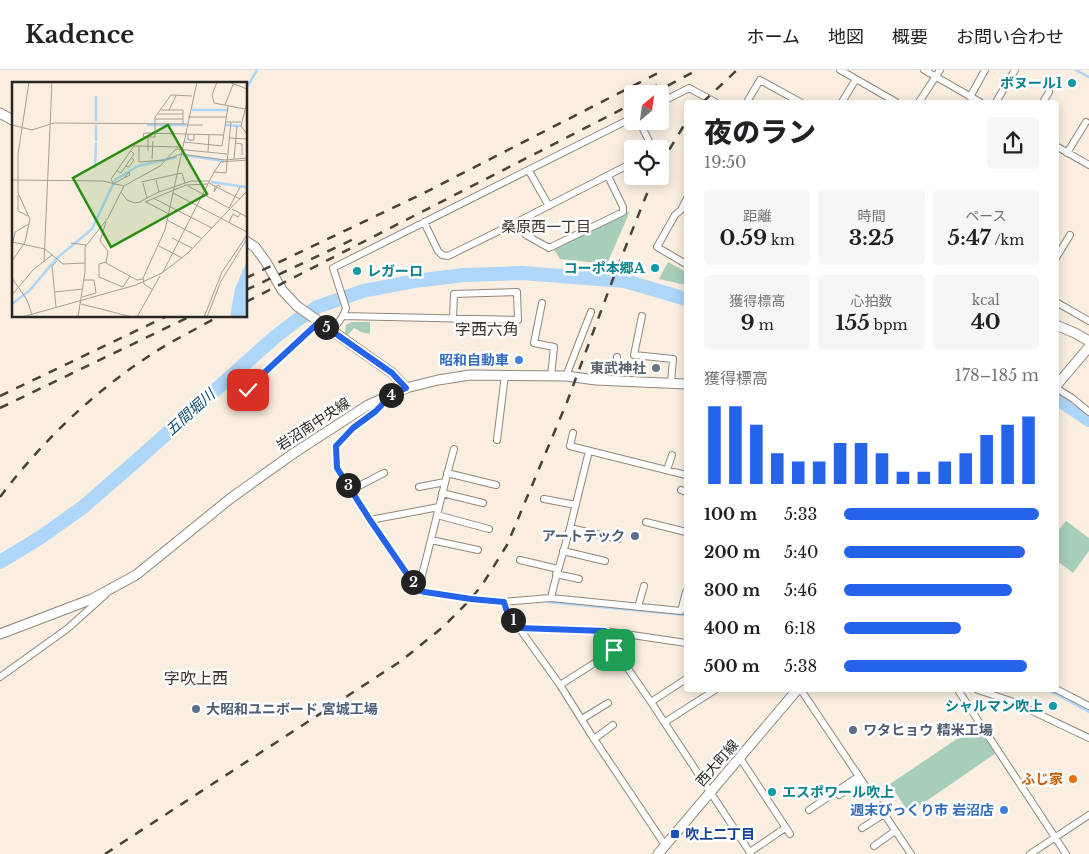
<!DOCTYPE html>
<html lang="ja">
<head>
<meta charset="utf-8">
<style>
  body { margin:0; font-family:"Libre Baskerville","Noto Sans JP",serif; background:#f6f6f6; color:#202124; height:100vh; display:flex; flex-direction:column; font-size:19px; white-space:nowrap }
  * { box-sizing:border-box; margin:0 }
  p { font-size:16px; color:#757577 }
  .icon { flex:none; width:28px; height:28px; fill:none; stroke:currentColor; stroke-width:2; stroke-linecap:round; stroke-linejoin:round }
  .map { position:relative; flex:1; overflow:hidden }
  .sheet { position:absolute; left:684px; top:30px; width:375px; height:592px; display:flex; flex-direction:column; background:#fff; border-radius:5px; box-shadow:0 2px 12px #0003 }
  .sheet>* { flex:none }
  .needle { width:32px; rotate:29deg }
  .controls { position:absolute; left:624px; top:15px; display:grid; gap:10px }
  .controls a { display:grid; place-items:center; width:45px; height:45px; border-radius:5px; background:#fff; box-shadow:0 2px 12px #0003; font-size:25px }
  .pin { position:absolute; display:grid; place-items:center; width:42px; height:42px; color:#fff; margin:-21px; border-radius:10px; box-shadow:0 2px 8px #0006 }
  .km { position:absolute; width:25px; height:25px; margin:-12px; border-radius:50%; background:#222; color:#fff; font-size:14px; line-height:25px; text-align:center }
  .round { display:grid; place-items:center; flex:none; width:52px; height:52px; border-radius:5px; background:#f6f6f6 }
  .summary { display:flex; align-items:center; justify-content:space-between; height:85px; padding:0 20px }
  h1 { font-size:28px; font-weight:800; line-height:38px }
  .figures { display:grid; grid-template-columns:repeat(3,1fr); gap:8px; height:85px; padding:5px 20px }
  .figures div { display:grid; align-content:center; border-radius:5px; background:#f6f6f6; text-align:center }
  .figures b { font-size:21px; font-weight:800 }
  .figures small { font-size:14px; font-weight:400 }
  .figures p { font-size:14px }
  .chart { height:140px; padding:10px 20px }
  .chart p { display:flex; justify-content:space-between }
  .chart svg { width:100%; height:90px; margin-top:5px; stroke:#2563eb; stroke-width:6 }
  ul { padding:0 20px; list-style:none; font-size:16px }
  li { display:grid; grid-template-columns:80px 60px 1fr; align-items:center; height:38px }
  li i { height:12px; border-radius:6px; background:#2563eb }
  header { display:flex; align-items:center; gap:30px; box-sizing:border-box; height:70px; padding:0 25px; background:#fff; border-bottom:1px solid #e0e0e0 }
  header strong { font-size:24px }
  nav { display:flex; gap:28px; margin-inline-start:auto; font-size:18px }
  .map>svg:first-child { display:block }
  .green { fill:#a7ceb9 }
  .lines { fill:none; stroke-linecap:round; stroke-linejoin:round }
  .stream { stroke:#add6f8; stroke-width:2.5 }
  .river { stroke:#add6f8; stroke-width:14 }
  .street-casing { stroke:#92877b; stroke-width:8 }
  .secondary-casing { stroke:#92877b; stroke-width:11 }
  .street { stroke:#fff; stroke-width:6 }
  .secondary { stroke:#fff; stroke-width:9 }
  .rail { stroke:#48423c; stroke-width:2.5; stroke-dasharray:9 9; stroke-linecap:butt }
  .route-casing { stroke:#fff; stroke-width:10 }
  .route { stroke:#2563eb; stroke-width:6 }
  .culture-dot { fill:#0f9aa8; stroke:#fdfdfd; stroke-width:2 }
  .shop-dot { fill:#3f7fe0; stroke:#fdfdfd; stroke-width:2 }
  .worship-dot { fill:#6b7280; stroke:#fdfdfd; stroke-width:2 }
  .service-dot { fill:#5c6f8a; stroke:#fdfdfd; stroke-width:2 }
  .food-dot { fill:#e8710a; stroke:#fdfdfd; stroke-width:2 }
  .transit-dot { fill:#1a4fb4; stroke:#fdfdfd; stroke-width:2 }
  .labels { text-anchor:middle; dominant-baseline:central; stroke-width:5; stroke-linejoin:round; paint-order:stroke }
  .culture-label { font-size:14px; font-weight:bold; fill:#0d838f; stroke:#fdfdfd; text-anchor:end }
  .shop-label { font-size:14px; font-weight:bold; fill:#366cbe; stroke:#fdfdfd; text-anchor:end }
  .worship-label { font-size:14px; font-weight:bold; fill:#5b616d; stroke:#fdfdfd; text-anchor:end }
  .street-label { font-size:14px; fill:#2a2521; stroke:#fdfdfd }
  .service-label { font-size:14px; font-weight:bold; fill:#4e5e75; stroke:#fdfdfd; text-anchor:start }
  .food-label { font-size:14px; font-weight:bold; fill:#c56008; stroke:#fdfdfd; text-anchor:end }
  .transit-label { font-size:14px; font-weight:bold; fill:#164399; stroke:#fdfdfd; text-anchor:start }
  .neighbourhood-label { font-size:15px; fill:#3e342b; stroke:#fdfdfd }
  .water-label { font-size:15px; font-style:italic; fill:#104d74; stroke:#fdfdfd }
  .quarter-label { font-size:16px; fill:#3e342b; stroke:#fdfdfd }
  .inset-river { fill:none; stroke:#add6f8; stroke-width:2.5 }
  .inset-road { fill:none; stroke:#a79e94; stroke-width:1 }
  .view { fill:#288f10; fill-opacity:0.15; stroke:#288f10; stroke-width:2.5 }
  .inset-edge { fill:none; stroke:#2a2521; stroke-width:2.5 }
</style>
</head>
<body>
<header>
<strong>Kadence</strong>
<nav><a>ホーム</a><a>地図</a><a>概要</a><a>お問い合わせ</a></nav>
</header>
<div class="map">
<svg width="1089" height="784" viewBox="0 0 1089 784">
  <rect width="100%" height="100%" fill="#faeee1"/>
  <path class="green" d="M630,141l-23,53 -47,-5 -7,-11z
    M668,192l18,10v13l-27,-6z
    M351,252h19v12l-9,-2 -7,-4 -6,7 -3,-2 1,-8z
    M1066,451l23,17v13l-16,22 -17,-13v-27z
    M976,656l20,27 -87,60 -19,-29z"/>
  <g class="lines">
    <path class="stream" d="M1075,0l14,7
      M246,19l11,-19
      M548,532l138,13
      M1048,620l41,22"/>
    <path class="river" d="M1056,329l8,4 25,17
      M0,492l41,-25 42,-30 53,-46 139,-124 22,-17 20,-13 46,-16 52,-10 49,-6 58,-2 103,8 61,18"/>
    <defs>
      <path id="street" d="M840,0l16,9
        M924,0l56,32
        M970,27l15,-27
        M747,32l13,-22 40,22
        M842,32l14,-23 40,23
        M919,32l21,-32
        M996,32l19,-32
        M1043,32l6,-10
        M660,33l29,-15 26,14
        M639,51l12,24 1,4
        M1056,76l33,19
        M1067,83l19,-31
        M529,101l20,35
        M686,130l-5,10 -6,5 -18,32 29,17
        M424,152l14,29 4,4 6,1 69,-34 115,-59
        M517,152l9,13 23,13 74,-36v-5l-15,-31
        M1056,188l14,-23
        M1056,232l33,19
        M542,233l-8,40 20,4 -3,29
        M343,246l175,4 -1,-28 -63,2 -1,25
        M642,246l-8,39 39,4 -2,24
        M332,261l11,-15 3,-8 -13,-40 299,-150
        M566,306l25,-64
        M615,311l2,-24
        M1056,318l16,10 17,14
        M388,328l-12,13 -23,17 -17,18 1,22 33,52 48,70 7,3 46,6 32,3 48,-4 3,-13 16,-57 19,-77
        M247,329l1,-9 17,-18 54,-50
        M573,363l-3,13 116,29
        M497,370l8,-65
        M667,400l5,-15
        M447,403l49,12
        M419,417l26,-5
        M351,420l33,-17
        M681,420l5,2
        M442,423l41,10
        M544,429l32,6
        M437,445l52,14
        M370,450l69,-13
        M646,452l40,10
        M570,458l48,11
        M431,470l47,10
        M563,481l42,10
        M520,490l38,9
        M556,504l23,5
        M418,520c13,-47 23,-95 36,-141
        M551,528l130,13 5,-19
        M503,532l4,9 53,74 32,51 73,109
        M638,537l6,-21
        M519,558l86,3 81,12
        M605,561l10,19 36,52 100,152
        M0,607l67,-48 38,-34
        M560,615l55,-35
        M1056,619l33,17
        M801,620l110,164
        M958,620l108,164
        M978,620l33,11 78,37
        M651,632l35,-23
        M582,649l26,-16
        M665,652l50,-32
        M594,669l19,-14
        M740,688l50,76
        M839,725l22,-15
        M809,740l50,-34
        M862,758l22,-14
        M874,776l21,-15
        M750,782l35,-24
        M1030,784l59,-39"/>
      <path id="secondary" d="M0,43l14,8
        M246,171l9,6 11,15 16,28 15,16 95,67 14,15
        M1056,255l19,8 14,8
        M1056,316l33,-39
        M0,564l92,-35 44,-24 95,-77 63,-45 74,-48 38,-17 32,-8 32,-5 96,1 30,4 90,4
        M658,784l139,-164"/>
    </defs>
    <use href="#street" class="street-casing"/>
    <use href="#secondary" class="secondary-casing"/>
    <use href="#street" class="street"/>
    <use href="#secondary" class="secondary"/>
    <path class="rail" d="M640,24l17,-9
      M652,24l45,-24
      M703,32l34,-32
      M660,95l26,-43
      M246,208l176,-84 242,-124
      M246,220l112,-53
      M246,232l386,-198
      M0,326l167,-80
      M0,338l191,-92
      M0,427c40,-53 90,-102 146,-139 23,-16 49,-28 73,-42
      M105,784l296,-193 42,-34 28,-28 13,-17 23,-37 60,-143 49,-131 38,-95"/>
  </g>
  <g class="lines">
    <defs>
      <path id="route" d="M248,320l17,-18 54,-50 73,51 14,15 -14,6 -16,17 -23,17 -17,18 1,22 33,52 48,70 7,2 46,7 33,3 3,10 12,16 86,3 9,19"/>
    </defs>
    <use href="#route" class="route-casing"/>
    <use href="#route" class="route"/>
  </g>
  <g class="culture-dot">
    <circle cx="1072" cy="13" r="5"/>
    <circle cx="655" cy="198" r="5"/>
    <circle cx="357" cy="201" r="5"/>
    <circle cx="1053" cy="636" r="5"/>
    <circle cx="772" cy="722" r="5"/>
  </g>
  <g class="shop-dot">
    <circle cx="519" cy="290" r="5"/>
    <circle cx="1004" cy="740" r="5"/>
  </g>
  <circle class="worship-dot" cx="656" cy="298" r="5"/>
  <g class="service-dot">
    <circle cx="635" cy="466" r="5"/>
    <circle cx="196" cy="639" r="5"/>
    <circle cx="853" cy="660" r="5"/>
  </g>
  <circle class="food-dot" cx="1073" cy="709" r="5"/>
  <rect class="transit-dot" x="670" y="759" width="10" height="10" rx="2.5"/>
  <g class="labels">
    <g class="culture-label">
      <text x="1062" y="13">ボヌール1</text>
      <text x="645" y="198">コーポ本郷A</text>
      <text x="367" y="201" text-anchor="start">レガーロ</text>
      <text x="1043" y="636">シャルマン吹上</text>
      <text x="782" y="722" text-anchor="start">エスポワール吹上</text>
    </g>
    <g class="shop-label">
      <text x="509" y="290">昭和自動車</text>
      <text x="994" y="740">週末びっくり市 岩沼店</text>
    </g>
    <g class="worship-label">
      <text x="646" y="298">東武神社</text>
    </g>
    <g class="street-label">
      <text transform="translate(313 354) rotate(-33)">岩沼南中央線</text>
      <text transform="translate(717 693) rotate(-49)">西大町線</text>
    </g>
    <g class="service-label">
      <text x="625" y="466" text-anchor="end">アートテック</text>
      <text x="206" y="639">大昭和ユニボード 宮城工場</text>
      <text x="863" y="660">ワタヒョウ 精米工場</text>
    </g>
    <g class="food-label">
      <text x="1063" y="709">ふじ家</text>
    </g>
    <g class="transit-label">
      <text x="685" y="764">吹上二丁目</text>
    </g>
    <g class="neighbourhood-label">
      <text x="546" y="156">桑原西一丁目</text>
    </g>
    <g class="water-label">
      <text transform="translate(190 342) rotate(-42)">五間堀川</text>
    </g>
    <g class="quarter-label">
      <text x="487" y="259">字西六角</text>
      <text x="196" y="608">字吹上西</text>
    </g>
  </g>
  <g transform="translate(12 12)">
    <rect width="235" height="235" fill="#faeee1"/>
    <path d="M235,178v57h-17l5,-28z" fill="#add6f8"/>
    <path class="inset-river" d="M180,28h35M84,39v-25M135,43h39M213,43l16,1M84,59v-16M171,73l41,6M83,86l1,-26M199,100l35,5M0,222l17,-13 28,-33 35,-29 23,-49 23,-14 39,-9"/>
    <path class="inset-road" d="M205,0l-5,13 2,8 31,6M217,0l18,7M235,20l-6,24 6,8M213,23l9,-23M149,28h22v14M157,28l7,-14M145,32h26M176,35h38M143,37h28M213,40h16M0,43l20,5 22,-7 133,1M175,43h16M176,52v6h6v-6M136,55h-5l1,-4 79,2M217,56l18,1M172,60l38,4 6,-40M224,61l6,1v11M136,69v-14h7v-20l16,-22 21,1M196,70l1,-18M140,77l1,-18M222,77l3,-33M152,78l-25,2v-16l42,1M153,78l16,-6 44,6 22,-2M113,84l4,1 5,-7 -2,-2M105,89l4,2 13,-19 -3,-3M202,90l7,-10 26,-2M0,98l91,1 21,5M129,100l41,-9 3,10M103,101l9,-5 6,-3 -1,-3 -5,6M197,101l31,16M102,103l-3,-6 23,-33h5M176,104l41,22M203,104l-1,6 4,-7 3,2M109,110l6,8 8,3 5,-1 7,-4 -4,-15M147,110l32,-11h18M161,111l74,39M6,113v16l10,5M135,116l12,-6 -3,-12M141,116l59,30M133,120l41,-17 22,-1M134,120l23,12M217,126l11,-21M220,127l15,8M155,138l34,18M94,140l-6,19 8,10 -2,12 31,17 6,-1M217,140l4,-8 5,3 2,-3M160,156l20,10M0,160l33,7 18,15 22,-1M1,160l2,-10 14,-8M59,161l15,2M147,164l23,12M0,179l13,-19 5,-23 -12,-26v-39l11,-72M32,180l8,-180M94,180l-7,2v13l24,10 7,-11M151,190l51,-100 12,1 5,-51M0,196l15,22 5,15M141,208l-9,-6 -1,-6 22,-48 32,-148M43,210l28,-3M0,213l21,-25 19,-15M70,215l14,-4 -2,-13h-10M69,222l51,13M44,225l-4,-41 5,-5M10,235l114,-32 26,-12 26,-20 59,-62M66,235l7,-45v-25l23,-29 16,-32 36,-20 16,-17 51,5M125,235l23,-41M192,235l18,-45 25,-37M195,235l14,-36 26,-42"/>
    <path class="view" d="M156,43l39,69 -96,53 -38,-69z"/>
    <rect width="235" height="235" class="inset-edge"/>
  </g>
</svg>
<div class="controls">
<a><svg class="needle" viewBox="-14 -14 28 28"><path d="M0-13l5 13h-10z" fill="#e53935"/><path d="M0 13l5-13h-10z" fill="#757577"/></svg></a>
<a><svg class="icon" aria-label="locate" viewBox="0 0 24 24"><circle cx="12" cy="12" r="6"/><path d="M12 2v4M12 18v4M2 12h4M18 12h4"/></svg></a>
</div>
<div class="pin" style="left:614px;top:580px;background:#1e9e55"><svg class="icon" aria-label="arrive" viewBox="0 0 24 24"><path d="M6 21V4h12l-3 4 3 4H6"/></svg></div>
<div class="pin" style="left:248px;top:320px;background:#d93025"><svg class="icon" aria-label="check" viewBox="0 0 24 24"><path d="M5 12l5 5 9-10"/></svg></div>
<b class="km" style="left:513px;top:550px">1</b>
<b class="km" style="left:413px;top:512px">2</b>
<b class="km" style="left:348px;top:415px">3</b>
<b class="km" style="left:391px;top:325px">4</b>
<b class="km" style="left:326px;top:257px">5</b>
<section class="sheet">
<div class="summary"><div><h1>夜のラン</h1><p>19:50</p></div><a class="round"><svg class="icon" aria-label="share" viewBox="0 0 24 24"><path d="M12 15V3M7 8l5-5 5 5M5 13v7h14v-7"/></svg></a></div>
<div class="figures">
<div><p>距離</p><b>0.59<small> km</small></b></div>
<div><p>時間</p><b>3:25</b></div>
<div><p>ペース</p><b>5:47<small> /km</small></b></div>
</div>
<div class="figures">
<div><p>獲得標高</p><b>9<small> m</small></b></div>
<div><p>心拍数</p><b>155<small> bpm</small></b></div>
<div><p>kcal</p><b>40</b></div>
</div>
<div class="chart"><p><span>獲得標高</span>178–185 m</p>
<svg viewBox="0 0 160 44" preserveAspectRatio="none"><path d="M5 44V6M15 44V6M25 44V15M35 44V29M45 44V33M55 44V33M65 44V24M75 44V24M85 44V29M95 44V38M105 44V38M115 44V33M125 44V29M135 44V20M145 44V15M155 44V11"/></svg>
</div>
<ul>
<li><b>100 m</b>5:33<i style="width:100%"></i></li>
<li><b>200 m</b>5:40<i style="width:93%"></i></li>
<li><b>300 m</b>5:46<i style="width:86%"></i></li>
<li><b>400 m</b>6:18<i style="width:60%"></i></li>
<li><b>500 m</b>5:38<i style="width:94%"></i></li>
</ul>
</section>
</div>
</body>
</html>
